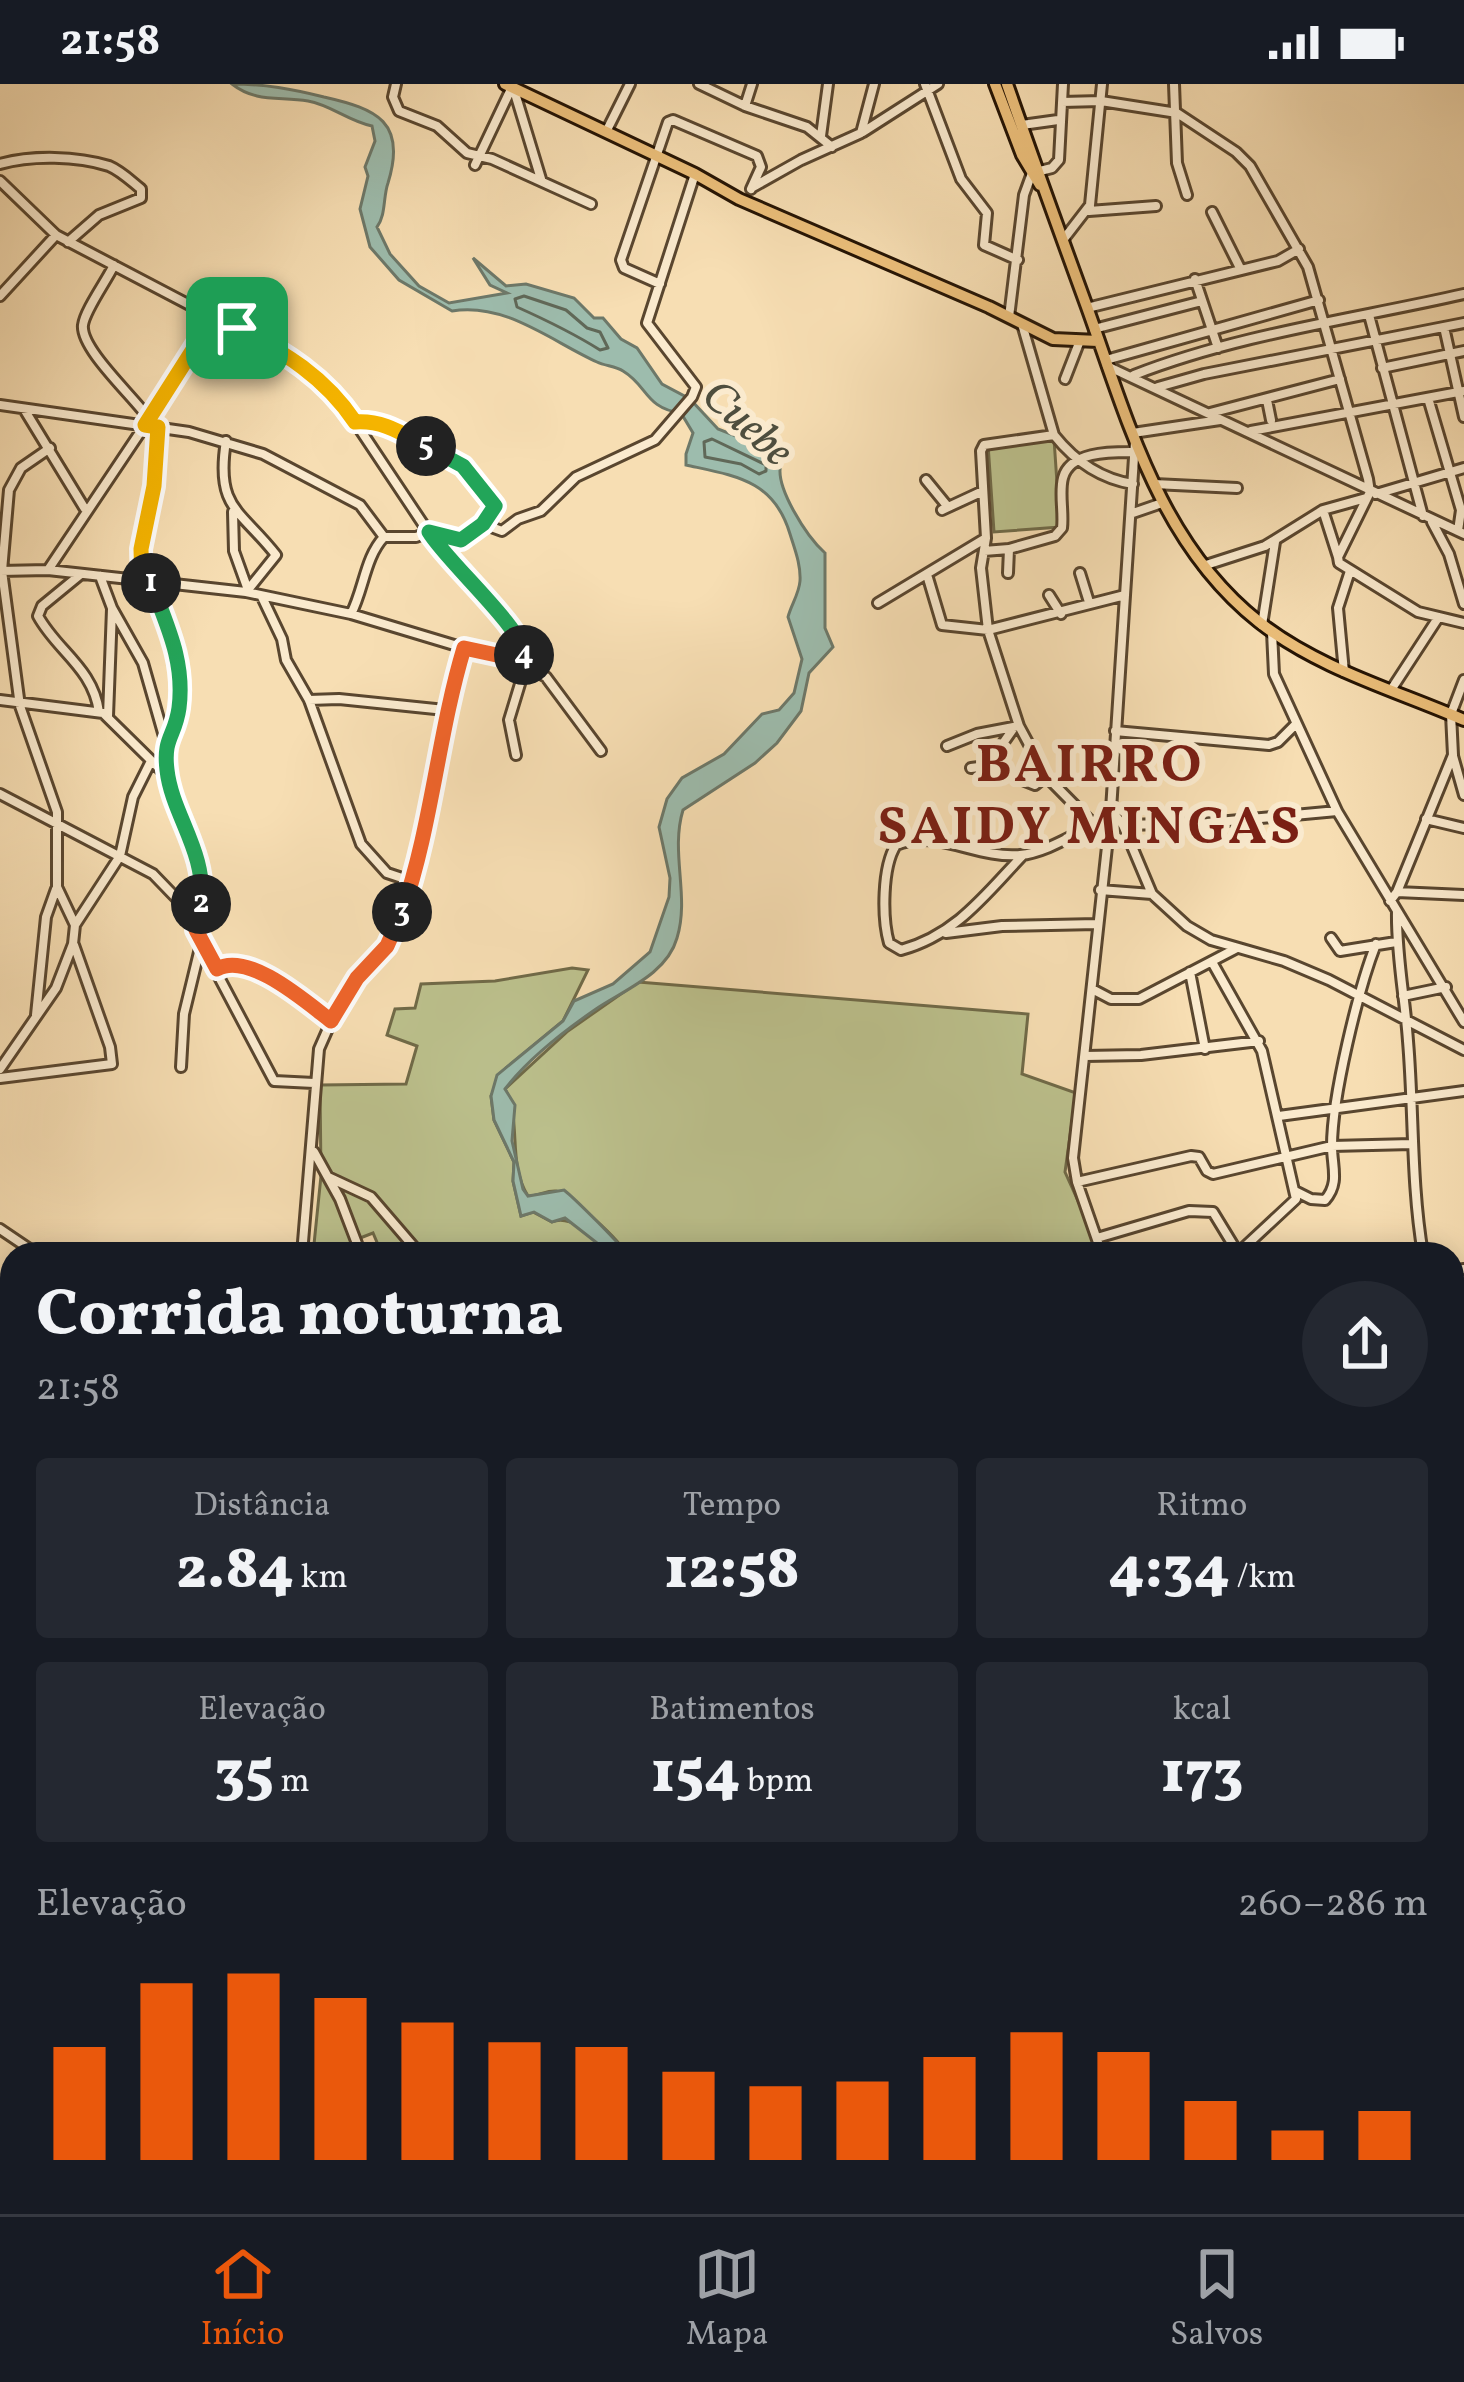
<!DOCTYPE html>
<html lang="pt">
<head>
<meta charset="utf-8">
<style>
  body { margin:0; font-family:Vollkorn,serif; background:#242831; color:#f1f3f6; height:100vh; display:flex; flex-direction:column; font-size:45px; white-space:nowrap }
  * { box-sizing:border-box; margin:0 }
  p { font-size:39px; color:#9ea1a6 }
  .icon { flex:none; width:66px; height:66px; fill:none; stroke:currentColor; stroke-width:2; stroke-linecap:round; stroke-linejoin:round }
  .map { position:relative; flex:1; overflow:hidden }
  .drawer { position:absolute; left:0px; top:1158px; width:1464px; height:972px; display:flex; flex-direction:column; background:#171b24; border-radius:36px 36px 0 0; box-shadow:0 6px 30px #0003 }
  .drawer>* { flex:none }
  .pin { position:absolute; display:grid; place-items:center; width:102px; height:102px; color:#fff; margin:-51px; border-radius:24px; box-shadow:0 6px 18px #0006 }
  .km { position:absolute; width:60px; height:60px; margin:-30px; border-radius:50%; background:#222; color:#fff; font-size:33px; line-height:60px; text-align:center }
  .round { display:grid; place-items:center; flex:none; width:126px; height:126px; border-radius:63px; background:#242831 }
  .head { display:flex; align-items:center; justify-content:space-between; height:204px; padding:0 36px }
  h1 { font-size:66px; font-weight:800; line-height:90px }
  .metrics { display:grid; grid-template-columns:repeat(3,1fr); gap:18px; height:204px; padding:12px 36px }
  .metrics div { display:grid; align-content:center; border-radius:12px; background:#242831; text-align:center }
  .metrics b { font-size:60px; font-weight:800 }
  .metrics small { font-size:33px; font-weight:400 }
  .metrics p { font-size:33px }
  .chart { height:336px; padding:24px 36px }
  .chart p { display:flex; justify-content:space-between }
  .chart svg { width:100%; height:216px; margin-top:12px; stroke:#ea580c; stroke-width:6 }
  .status { display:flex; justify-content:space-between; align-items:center; height:84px; padding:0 60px; background:#171b24; direction:ltr }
  .status svg { height:33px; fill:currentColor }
  .dock { display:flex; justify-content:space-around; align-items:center; height:168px; border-top:3px solid #363941; background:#171b24; font-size:33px; color:#9ea1a6 }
  .dock a { display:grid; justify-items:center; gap:6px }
  .dock .selected { color:#ea580c }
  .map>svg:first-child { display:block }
  .green { fill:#bcc18d; stroke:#706a48; stroke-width:3 }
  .water { fill:#9dbcad; stroke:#6d7869; stroke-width:3 }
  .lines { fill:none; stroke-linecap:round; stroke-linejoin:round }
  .shore { stroke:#606858; stroke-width:3 }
  .minor-casing { stroke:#59462f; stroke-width:14 }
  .major-casing { stroke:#241303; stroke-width:16 }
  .minor { stroke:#faeace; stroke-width:8 }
  .major { stroke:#ecbf7a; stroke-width:10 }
  .split-1-casing { stroke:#fff; stroke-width:24 }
  .split-2-casing { stroke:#fff; stroke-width:24 }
  .split-3-casing { stroke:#fff; stroke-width:24 }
  .split-4-casing { stroke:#fff; stroke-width:24 }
  .split-5-casing { stroke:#fff; stroke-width:24 }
  .split-6-casing { stroke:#fff; stroke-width:24 }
  .split-1 { stroke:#f5b400; stroke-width:15 }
  .split-2 { stroke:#22a559; stroke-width:15 }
  .split-3 { stroke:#f0652b; stroke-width:15 }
  .split-4 { stroke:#f0652b; stroke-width:15 }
  .split-5 { stroke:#22a559; stroke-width:15 }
  .split-6 { stroke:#f5b400; stroke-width:15 }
  .labels { text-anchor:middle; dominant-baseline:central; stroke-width:12; stroke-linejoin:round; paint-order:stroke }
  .water-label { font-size:45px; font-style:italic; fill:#4e4e3e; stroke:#faeace }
  .district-label { font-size:54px; font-weight:bold; letter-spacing:3px; fill:#7a1f14; stroke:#faeace }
</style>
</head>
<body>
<div class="status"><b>21:58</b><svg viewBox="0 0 49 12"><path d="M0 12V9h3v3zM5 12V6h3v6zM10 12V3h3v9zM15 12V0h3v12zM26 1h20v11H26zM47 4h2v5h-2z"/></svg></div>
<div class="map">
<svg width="1464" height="2130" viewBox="0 0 1464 2130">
  <rect width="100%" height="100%" fill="#f7deb3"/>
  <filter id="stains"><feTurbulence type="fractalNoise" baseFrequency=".00167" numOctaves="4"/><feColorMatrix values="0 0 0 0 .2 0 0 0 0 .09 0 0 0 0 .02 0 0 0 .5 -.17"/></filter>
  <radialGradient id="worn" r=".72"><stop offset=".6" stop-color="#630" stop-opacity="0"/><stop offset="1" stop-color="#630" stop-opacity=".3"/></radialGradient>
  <path class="green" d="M1054,355l6,88 -66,5 -6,-88z
    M572,884l16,2 -25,51 -57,47 -15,28 3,24 20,42 -1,19 8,35 12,-4 19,10c20,-9 44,18 59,32h-229l-9,-21 -18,7 4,14h-46l8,-78 -1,-91 86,-1 11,-38 -30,-11 8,-26 20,-1 6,-24 74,-3z
    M638,898l390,32 -6,60 54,19 -11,79 37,82h-476c-4,-12 -57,-61 -70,-63 -9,-1 -18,5 -28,5 -21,-33 -6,-77 -23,-107l63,-58z
    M1458,1353l6,13v113l-12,6v-129z"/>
  <path class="water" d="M232,0c33,0 60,5 92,13 53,12 83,25 64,86 -5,14 -2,32 -11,44l13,27 29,32 30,17 58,-10 -17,-8 -17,-27 33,28 20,-2 48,14 20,20h9l18,21 16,9 25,36 28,15 28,30 46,18 17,17c-7,22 26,73 44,89v75l8,19 -24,26 -8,38 -24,32 -22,20 -72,47c-13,43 7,86 -6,128 -10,36 -53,52 -81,71 -32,22 -68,50 -91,80l10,16 -3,36 11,48 5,7 36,-6c9,7 60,57 62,64h-15l-46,-36 -13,4 -18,-10 -13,4 -8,-35 1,-19 -20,-42 -3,-24 6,-21 66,-54 11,-20 39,-17 37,-32 19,-55 1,-19 -11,-51 8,-28 15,-21 42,-24 38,-40 17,-4 15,-17 8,-34 -14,-42c3,-12 11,-23 12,-36 1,-16 -5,-31 -10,-47 -16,-54 -54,-58 -104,-69v-11l7,-21 -12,-20c-36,-5 -33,-27 -58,-42 -7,-5 -18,-5 -26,-9 -46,-21 -92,-60 -145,-51l-53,-31 -29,-33 -10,-38 8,-33 -3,-9 10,-26 -3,-15c-24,-5 -41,-21 -64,-25 -28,-5 -52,2 -76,-17z"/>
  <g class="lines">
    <path class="shore" d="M524,212l42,14 21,18 13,4 8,16 -8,2c-27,-17 -54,-30 -83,-43l-2,-8z
      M712,355l54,26v6l-7,3 -18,-10 -36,-7 -1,-15z"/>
    <defs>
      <path id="minor" d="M396,0l-3,13 6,14 38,15 30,27 25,6 99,45
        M699,0l46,22 62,21 25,20
        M925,0l36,95 26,34 -3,32 34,15
        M1174,0l3,79 10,32
        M514,6l27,89
        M1062,18l39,-1 76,12 59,39 14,14 58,101 60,212 2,13 -32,65 1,6 79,49 46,11
        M745,22l7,-22
        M1022,41l36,-5
        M606,48l24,-48
        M863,48l75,-48
        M821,52l7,-52
        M0,80c32,-9 77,-8 109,2 12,5 22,15 32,23v9l-42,17 -31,27
        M475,81l37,-78
        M0,97l56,54 248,130 37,36 98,147 84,96
        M753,103l48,-27 60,-27 13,-49
        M1089,127l67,-5
        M1212,128l28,56
        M1063,156l27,-35 12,-121
        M1195,195l23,69
        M660,200l-36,-16 -3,-8 47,-138 5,-2 84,36 4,11 -10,22
        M0,212l56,-61
        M1087,224l191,-47 21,-12
        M1369,231l54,201
        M1009,233l15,-122 8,-22 20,-5 7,-8 4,-76
        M1022,240l32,111c20,25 47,44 79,49
        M1444,243l20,90
        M1094,245l108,-28
        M1106,276l213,-60
        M1107,282l357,168
        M1382,284l82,-17
        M1134,291c105,-41 220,-56 330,-81
        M1065,295l14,-36
        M1158,303l46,-13 260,-51
        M1428,314l33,112 -3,21
        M1267,316l4,20
        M0,321l189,27 74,22 97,51 24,32
        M24,325l61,100
        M1210,329l130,-34
        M149,335l66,-104
        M355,338c33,-2 82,25 109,45 13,10 22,25 31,39l-11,17
        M1251,347l213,-40
        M1133,349l87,-13
        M226,357c-11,68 15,69 50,114l-29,36
        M50,364l-29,20 -12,22 -7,81 18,135 37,106v75l18,38
        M926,396l22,27
        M1154,400l83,4
        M1376,410l88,-26
        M942,426l41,-19
        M1323,426l15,47
        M233,428l1,39 14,39
        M1133,429l29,-10
        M1432,438l17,32 15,50
        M986,454l-5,-87 3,-6 70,-10
        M984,467l25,-2
        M1203,482l62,-20 58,-36 43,-12
        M48,486l101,-151c-14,-21 -69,-70 -66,-94 2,-15 24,-45 31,-60
        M0,487l48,-1 198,22 105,22 113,34 47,9
        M1008,489l1,-24 46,-13 7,-8c2,-16 -3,-35 1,-50 7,-27 49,-26 70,-26
        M1080,489l9,29
        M81,490l-39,32 -4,10c19,35 55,52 61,96
        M100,492l12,32 31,55 22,77
        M928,494l14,47 46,5 137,-35
        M142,498l-1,-33 13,-63 4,-59
        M151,499l28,74v53l-14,31 2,35 20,48 16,62 -7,44 5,14 -17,70 -3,53
        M1049,511l12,19
        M262,513l20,42 4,21 23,40 52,144 26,29 24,8
        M878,519l108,-65 -5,30 7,62 31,96 27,50 61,62
        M351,530c13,-25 14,-57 33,-77h32l13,-5 28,9 26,-17 19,7 16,-12 23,-8 35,-34 79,-37 37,-43 4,-10 -49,-64 48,-149
        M1262,541l13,-83
        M1272,548l2,42 63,137 127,211
        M509 566a8 8 0 1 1 16 0a8 8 0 1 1-16 0Z
        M522,579l24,14 55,74
        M1344,588l-6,-64 12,-37
        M1391,606l47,-72
        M0,616l103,13 64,63
        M309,616l30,-1 106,11
        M108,632l4,-107
        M1115,647l154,14 9,-3 18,-18
        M947,662l30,-12 42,-8
        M516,671l-7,-35 14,-46 -1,-17
        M1453,672l11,39
        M987,682l26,-37
        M971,684l16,-2 48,19 11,-9
        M0,710l153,80 28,29 14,26
        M1111,726l12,15 29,69 35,32 24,14 73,21 45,19 135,70
        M1426,735l38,9
        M1123,741l84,-2 130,-12
        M1023,771c-38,40 -67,80 -122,95l-12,-7c-7,-25 -7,-76 7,-98 40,-17 80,14 124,10 24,-2 51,-19 72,-29
        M1100,806l52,4
        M1397,808l67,3
        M1390,817l7,-9 56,-137 -2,-41 13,-34
        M1397,827c-1,44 8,86 11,130 6,71 3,142 15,213
        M946,849l56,-7 95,-2
        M1331,854l9,13 56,-9
        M202,861l72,136 40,2
        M1212,878l50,89 34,148 -59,55
        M217,885l23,-7 47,26 44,33
        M1190,888l15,77
        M1092,905l19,10h28l98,-51
        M1403,912l43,-9
        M36,931l10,-98 10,-28
        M1085,972l56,-1 118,-14
        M0,985l56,-81 17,-44 2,-19 45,-69 13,-59 18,-36
        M0,994l112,-14 -2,-17 -36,-102
        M1279,1032l185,-25
        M314,1068l26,47 21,55
        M328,1093l43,20 49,57
        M1077,1098l114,-26 8,1 8,14 6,3 119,-28 80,-2
        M1295,1107l16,8 14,1c15,-17 7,-33 7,-54 0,-49 26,-156 44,-202
        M0,1145l37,25
        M1097,1154l92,-27 24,1 25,41
        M302,1170l17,-205 15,-34 23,-37 30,-32 15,-33 40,-157 3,-46 19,-62
        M1102,1170l-25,-72 -4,-24 38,-348 24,-368
        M1452,1187l12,-2
        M0,1409l12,-9
        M0,1421l12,54
        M0,1478l9,-14
        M1452,1639h12
        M1452,1918l12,-5
        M37,2118l1,12
        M442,2118l10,12
        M503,2130l9,-6
        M1251,2130l4,-12"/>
      <path id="major" d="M505,0l190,90 44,25 250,108 64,32 45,2
        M995,0l27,71 18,30
        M1007,0c26,75 53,149 80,223 41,114 73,237 172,315 60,47 136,68 205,98"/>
    </defs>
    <use href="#minor" class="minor-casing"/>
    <use href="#major" class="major-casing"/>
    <use href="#minor" class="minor"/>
    <use href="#major" class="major"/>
  </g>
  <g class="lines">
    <defs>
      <path id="split-1" d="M151,499l-9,-1 -1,-33 13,-63 4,-59 -13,-2 70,-110 22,13"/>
      <path id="split-2" d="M151,499c16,43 34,78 28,125 -4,29 -16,29 -12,62 5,45 40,82 34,134"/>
      <path id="split-3" d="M201,820l-5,26 21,39c31,-18 88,32 114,52l26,-43 30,-32 15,-34"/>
      <path id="split-4" d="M402,828c30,-86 36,-178 62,-264l51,11 9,-4"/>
      <path id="split-5" d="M426,362l37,20 32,40 -12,18 -22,16 -32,-8c18,30 94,96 95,123"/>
      <path id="split-6" d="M237,244c47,24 88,49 118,94 28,-2 46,11 71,24"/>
    </defs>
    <use href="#split-1" class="split-1-casing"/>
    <use href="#split-2" class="split-2-casing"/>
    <use href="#split-3" class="split-3-casing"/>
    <use href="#split-4" class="split-4-casing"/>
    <use href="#split-5" class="split-5-casing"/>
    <use href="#split-6" class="split-6-casing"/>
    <use href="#split-1" class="split-1"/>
    <use href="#split-2" class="split-2"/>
    <use href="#split-3" class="split-3"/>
    <use href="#split-4" class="split-4"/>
    <use href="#split-5" class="split-5"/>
    <use href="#split-6" class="split-6"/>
  </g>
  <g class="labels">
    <g class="water-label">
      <text transform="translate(746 341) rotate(42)">Cuebe</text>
    </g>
    <g class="district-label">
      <text x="1090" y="683">BAIRRO<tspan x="1090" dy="62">SAIDY MINGAS</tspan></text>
    </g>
  </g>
  <rect width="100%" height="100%" filter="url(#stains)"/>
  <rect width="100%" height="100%" fill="url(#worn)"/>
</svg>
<div class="pin" style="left:237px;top:244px;background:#1e9e55"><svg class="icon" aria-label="arrive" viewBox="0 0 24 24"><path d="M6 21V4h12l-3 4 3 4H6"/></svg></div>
<b class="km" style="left:151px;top:499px">1</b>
<b class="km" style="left:201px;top:820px">2</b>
<b class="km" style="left:402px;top:828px">3</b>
<b class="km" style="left:524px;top:571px">4</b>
<b class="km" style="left:426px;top:362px">5</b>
<section class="drawer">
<div class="head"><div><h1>Corrida noturna</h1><p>21:58</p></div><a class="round"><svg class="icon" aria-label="share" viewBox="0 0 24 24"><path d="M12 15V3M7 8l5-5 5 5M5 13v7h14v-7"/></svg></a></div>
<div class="metrics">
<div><p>Distância</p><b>2.84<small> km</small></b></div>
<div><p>Tempo</p><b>12:58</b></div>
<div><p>Ritmo</p><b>4:34<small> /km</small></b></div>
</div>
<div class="metrics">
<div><p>Elevação</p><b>35<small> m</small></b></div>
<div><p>Batimentos</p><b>154<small> bpm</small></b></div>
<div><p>kcal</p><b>173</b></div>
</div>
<div class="chart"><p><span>Elevação</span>260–286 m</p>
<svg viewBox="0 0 160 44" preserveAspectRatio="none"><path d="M5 44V21M15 44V8M25 44V6M35 44V11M45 44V16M55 44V20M65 44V21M75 44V26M85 44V29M95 44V28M105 44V23M115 44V18M125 44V22M135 44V32M145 44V38M155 44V34"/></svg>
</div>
</section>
</div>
<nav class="dock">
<a class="selected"><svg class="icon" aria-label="home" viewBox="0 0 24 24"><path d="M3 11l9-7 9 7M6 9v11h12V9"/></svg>Início</a>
<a><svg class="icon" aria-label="map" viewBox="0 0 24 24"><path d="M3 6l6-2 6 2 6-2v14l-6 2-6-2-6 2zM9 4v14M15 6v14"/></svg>Mapa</a>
<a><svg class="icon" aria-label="saved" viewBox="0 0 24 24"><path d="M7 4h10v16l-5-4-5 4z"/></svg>Salvos</a>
</nav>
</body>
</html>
